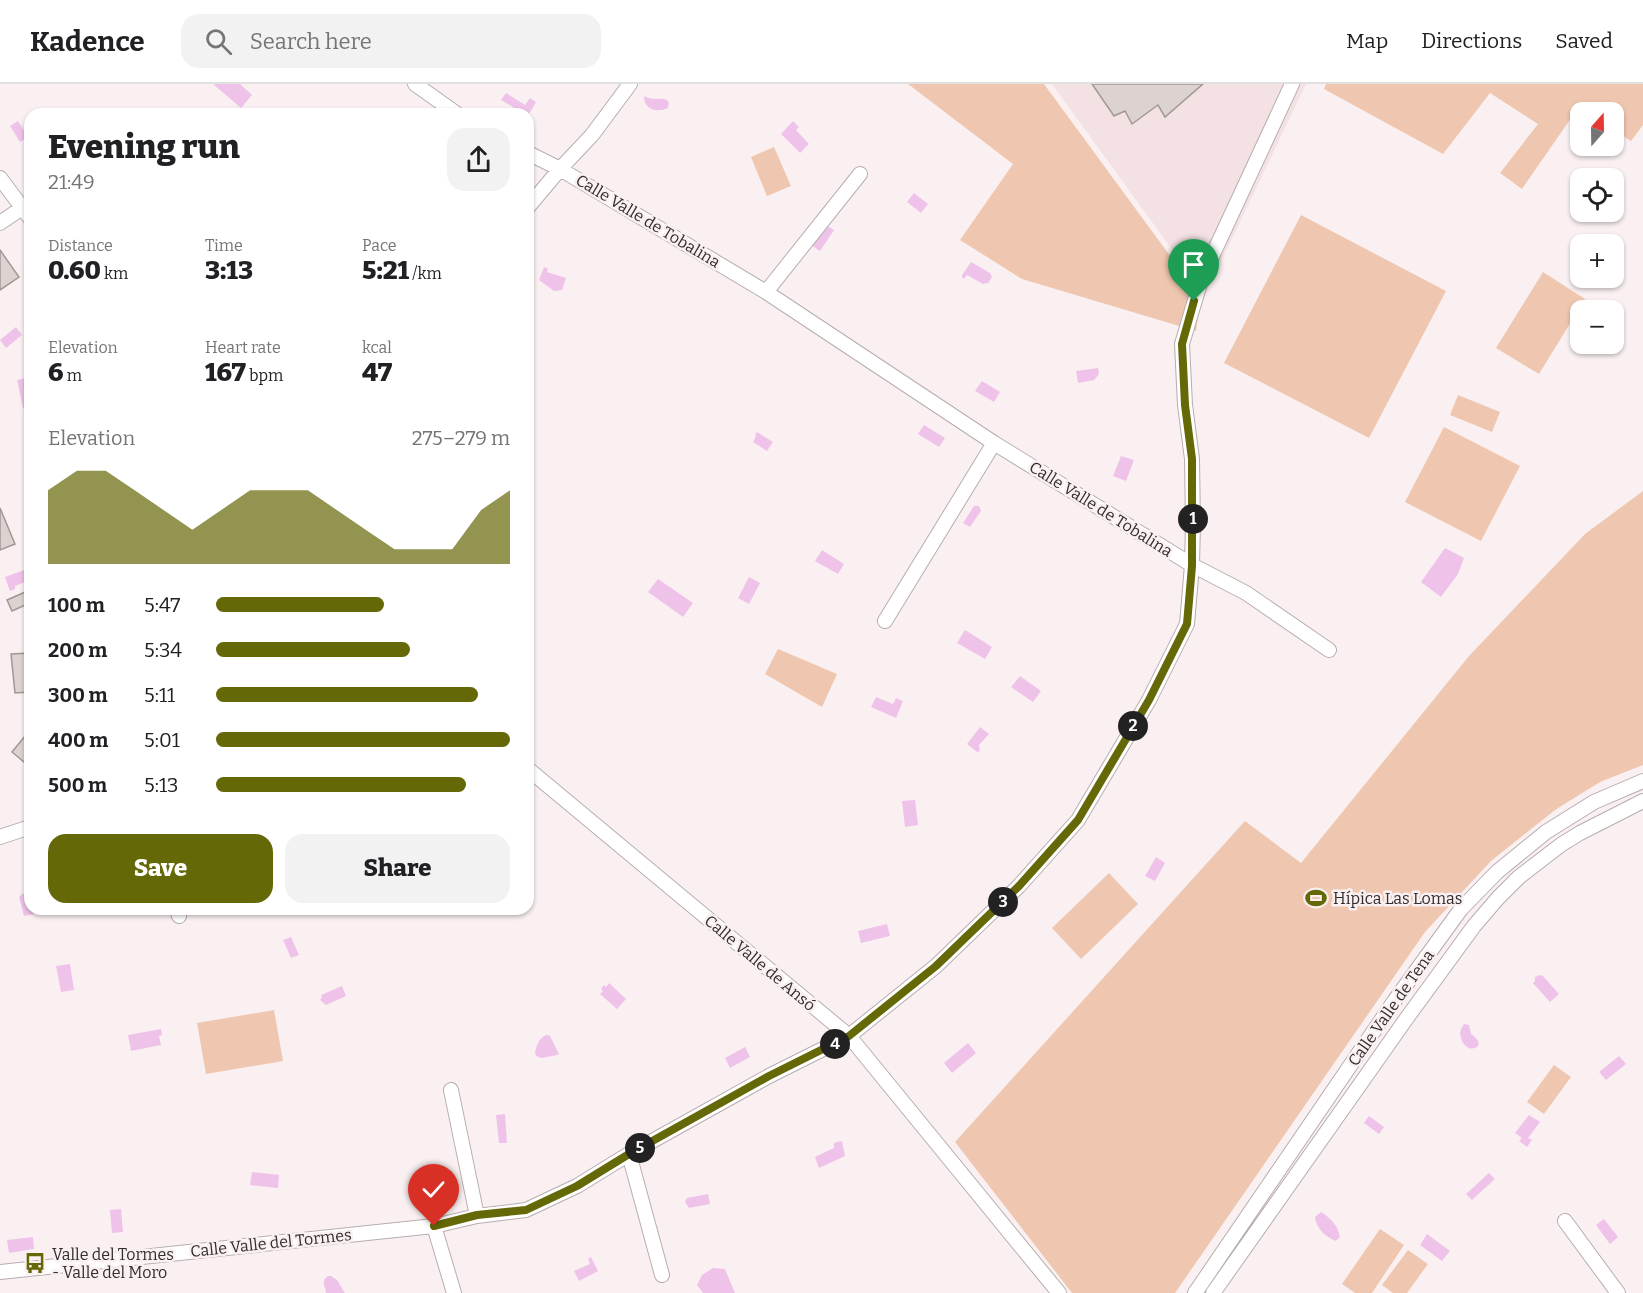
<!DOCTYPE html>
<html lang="en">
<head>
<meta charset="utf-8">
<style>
  body { margin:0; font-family:Bitter,serif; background:#f2f2f2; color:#202124; height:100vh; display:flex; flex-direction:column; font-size:22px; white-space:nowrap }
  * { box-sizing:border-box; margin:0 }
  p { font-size:20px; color:#757577 }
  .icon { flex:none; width:33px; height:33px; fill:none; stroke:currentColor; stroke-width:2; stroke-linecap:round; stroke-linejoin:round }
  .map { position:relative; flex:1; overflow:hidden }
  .panel { position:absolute; left:24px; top:24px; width:510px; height:807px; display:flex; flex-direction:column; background:#fff; border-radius:18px; box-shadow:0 2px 4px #0004 }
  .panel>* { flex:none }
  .needle { width:39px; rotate:20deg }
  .controls { position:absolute; left:1570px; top:18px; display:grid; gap:12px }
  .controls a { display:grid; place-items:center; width:54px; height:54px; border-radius:12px; background:#fff; box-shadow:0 2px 4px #0004; font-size:30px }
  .pin { position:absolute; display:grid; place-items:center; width:51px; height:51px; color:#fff; margin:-62px -26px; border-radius:50% 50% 50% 0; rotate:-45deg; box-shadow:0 0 6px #0007 }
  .pin .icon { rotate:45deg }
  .km { position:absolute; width:30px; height:30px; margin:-15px; border-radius:50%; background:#222; color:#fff; font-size:16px; line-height:30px; text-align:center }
  .round { display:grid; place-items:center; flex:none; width:63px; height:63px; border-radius:18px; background:#f2f2f2 }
  .head { display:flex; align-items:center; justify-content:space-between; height:102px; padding:0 24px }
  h1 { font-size:33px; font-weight:800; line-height:45px }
  .stats { display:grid; grid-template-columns:repeat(3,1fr); gap:9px; height:102px; padding:6px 24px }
  .stats div { display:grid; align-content:center }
  .stats b { font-size:26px; font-weight:800 }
  .stats small { font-size:16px; font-weight:400 }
  .stats p { font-size:16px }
  .chart { height:168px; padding:12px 24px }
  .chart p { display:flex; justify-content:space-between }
  .chart svg { width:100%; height:108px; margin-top:6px; fill:#646807; opacity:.7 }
  .cta { display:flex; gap:12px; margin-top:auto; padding:12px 24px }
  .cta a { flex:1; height:69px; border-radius:18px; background:#646807; color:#fff; font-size:24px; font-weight:800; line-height:69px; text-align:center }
  .cta a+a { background:#f2f2f2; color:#202124 }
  ul { padding:0 24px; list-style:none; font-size:20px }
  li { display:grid; grid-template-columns:96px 72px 1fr; align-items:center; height:45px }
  li i { height:15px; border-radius:8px; background:#646807 }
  header { display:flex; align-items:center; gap:36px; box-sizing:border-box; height:84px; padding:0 30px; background:#fff; border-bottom:2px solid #e0e0e0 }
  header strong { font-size:28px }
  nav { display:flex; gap:33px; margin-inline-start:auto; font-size:21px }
  .search { width:420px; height:54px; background:#f2f2f2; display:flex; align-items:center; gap:15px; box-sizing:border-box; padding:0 21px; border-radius:18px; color:#757577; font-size:22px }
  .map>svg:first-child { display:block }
  .built { fill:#f4e1e3 }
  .green { fill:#efc7b0 }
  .water { fill:#efc2ea }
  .building { fill:#dcd2d0; stroke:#a19896; stroke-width:1.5 }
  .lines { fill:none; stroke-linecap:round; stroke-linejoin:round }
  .minor-casing { stroke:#b7adae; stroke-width:16 }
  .minor { stroke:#fff; stroke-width:14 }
  .route-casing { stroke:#fff; stroke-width:12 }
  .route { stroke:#646807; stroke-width:8 }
  .labels { text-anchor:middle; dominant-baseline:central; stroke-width:5; stroke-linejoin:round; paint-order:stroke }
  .street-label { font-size:16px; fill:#312e2e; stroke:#faf0f1 }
  .poi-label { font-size:16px; fill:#312e2e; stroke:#faf0f1; text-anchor:start }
</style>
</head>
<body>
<header>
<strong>Kadence</strong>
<div class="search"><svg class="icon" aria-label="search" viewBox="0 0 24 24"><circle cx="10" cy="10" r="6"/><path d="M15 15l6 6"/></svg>Search here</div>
<nav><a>Map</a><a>Directions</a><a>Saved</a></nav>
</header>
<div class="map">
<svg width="1643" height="1209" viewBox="0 0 1643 1209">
  <rect width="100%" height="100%" fill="#faf0f1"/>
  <path class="built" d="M1052,0h254l-101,211z"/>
  <path class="green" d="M908,0h136l157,214 -5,33 -174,-52 -62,-39 53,-76z
    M1326,0h317v41l-12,16 -17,-11v-18h-28l-8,-4 -56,81 -22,-16 38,-49 -48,-31 -47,61 -119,-65z
    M774,63l17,39 -24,10 -16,-39z
    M1301,131l145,76 -77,147 -145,-75z
    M1543,188l42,27 -46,75 -43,-26z
    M1458,311l42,17 -8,20 -42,-17z
    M1444,343l76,39 -39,75 -76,-39z
    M1643,407v274l-43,17 -45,28 -64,51 -66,71 -250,361h-103l-117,-151 290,-321 56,42 168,-207 116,-122z
    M778,565l59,25 -15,33 -57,-33z
    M1109,789l29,31 -57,55 -29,-31z
    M274,926l9,51 -77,13 -9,-51z
    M1554,981l17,12 -27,37 -17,-12z
    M1380,1145l24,16 -32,48h-17l-13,-9z
    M1408,1166l20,14 -21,29h-14l-11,-8z"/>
  <path class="water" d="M215,0h25l12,11 -11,13 -27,-23z
    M506,9l19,12 5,-7 6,4 -8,14v-2h-3l-24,-14z
    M644,12c8,5 14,1 23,4l2,3 -1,5c-11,5 -24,2 -24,-12z
    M18,37l10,16 -8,5 -10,-16z
    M793,37l6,6 -3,3 13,14 -9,9 -19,-19z
    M914,109l14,11 -7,9 -14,-11z
    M825,141l9,5 -14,21 -9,-6z
    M971,178l19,11 2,4 -4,6 -5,1 -16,-9 -3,4 -2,-2v-2z
    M544,183l4,2 -1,3 19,6 -4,12 -8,1 -15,-11z
    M16,243l6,8 -16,13 -6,-8z
    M1098,284l1,6 -5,6 -16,3 -2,-12z
    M30,293v34l-7,-3 -6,-28z
    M982,297l18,11 -6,10 -19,-11z
    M924,341l21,13 -6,9 -21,-13z
    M757,348l16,10 -6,9 -14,-9 3,-6 -1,-1z
    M1121,372l13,4 -8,21 -13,-5z
    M974,422h5l2,5 -11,16 -7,-4z
    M1445,464l19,10 -6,16 -17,23 -20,-15z
    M822,466l22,14 -6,10 -23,-13z
    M27,485l3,11 -15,6v3l-5,2 -5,-14z
    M749,493l11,6 -11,21 -11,-6z
    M658,495l35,24 -10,14 -35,-25z
    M965,546l27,17 -7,12 -28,-16z
    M1020,592l21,15 -8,11 -22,-15z
    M876,613l17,7 3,-6 7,3 -7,17 -25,-11z
    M980,643l9,7 -10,11 1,6 -3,1 -10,-8z
    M915,716l3,25 -13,2 -3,-26z
    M1156,773l9,6 -10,18 -10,-5z
    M27,809l3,1v15h3l1,5 -10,2 -5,-19 3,-3z
    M887,840l3,12 -29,7 -3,-12z
    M291,853l8,18 -8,3 -8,-18z
    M70,880l4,26 -13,2 -5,-26z
    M1539,891l2,1 1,-1 17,19 -9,8 -17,-19 2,-2v-4z
    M609,899l17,16 -9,10 -17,-15 3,-3 -2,-2 3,-4 2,2z
    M342,902l4,10 -20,9 -6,-5 2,-3 -1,-2z
    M1464,940l5,1 2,9c20,13 -5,23 -10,4 -2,-6 0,-9 3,-14z
    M161,945l1,6 -3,1 2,9 -30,6 -3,-16z
    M547,951l3,1 9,18 -2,1 -15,3 -4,-1 -3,-3c1,-8 4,-17 12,-19z
    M968,959l8,10 -24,20 -8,-10z
    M745,963l5,10 -20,11 -5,-10z
    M1619,972l7,8 -20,16 -7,-8z
    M505,1030l2,29h-8l-3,-28z
    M1529,1031l11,7 -12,16 4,2 -5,7 -8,-6 3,-3 -7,-5z
    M1369,1032l15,11 -5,7 -15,-11z
    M842,1057l3,15 -26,12 -4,-11 19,-9v-5z
    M252,1088l27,3 -1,13 -28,-3z
    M1489,1089l6,6 -23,21 -6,-6z
    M708,1110l2,10 -21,4 -4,-6 2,-4z
    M121,1125l2,23 -11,1 -2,-23z
    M1321,1128c10,6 17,14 19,25l-4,4c-11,-4 -20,-13 -21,-24z
    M1604,1135l14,18 -8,7 -14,-19z
    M1427,1150l23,17 -8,10 -22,-16z
    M33,1153l1,12 -25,4 -2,-13z
    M591,1173l7,14 -19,10 -5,-10 16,-7 -2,-5z
    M713,1184l12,1 10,24h-32l-6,-8 5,-10z
    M328,1192h3l6,4 8,13h-19c0,-6 -6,-12 2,-17z"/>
  <path class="building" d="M1092,0h111l-38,33 -7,-12 -26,19 -7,-13 -11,5z
    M0,166l19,27 -19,13z
    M0,424l15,36 -15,6z
    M30,506v13l-18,8 -5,-11z
    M30,569v39l-15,1 -4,-39z
    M30,646v37l-18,-15z"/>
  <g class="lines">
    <defs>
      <path id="minor" d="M415,0l42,30
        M528,69l32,16 206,123 228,151 198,122 54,28 83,57
        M0,94l30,40
        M528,123l32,-38 32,-34 38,-51
        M0,139l28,-19
        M766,208l94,-118
        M885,537l109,-178
        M528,685l321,267 210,257
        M0,753l30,-10
        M177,825l2,7
        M451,1006l26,126
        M629,1070l33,121
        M1565,1137l53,72
        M434,1142l20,67
        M0,1188l434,-46 43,-10 49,-6 51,-24 52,-32 140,-78 80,-40 87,-70 83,-80 59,-66 71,-120 38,-76 5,-59 1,-41 -1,-65 -7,-54 -3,-61 19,-64 91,-196
        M1195,1209l200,-293 66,-91 36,-37 49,-40 48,-30 49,-21
        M1213,1209l196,-278 65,-89 24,-28 21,-21 43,-33 18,-11 63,-32"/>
    </defs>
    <use href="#minor" class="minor-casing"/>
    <use href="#minor" class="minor"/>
  </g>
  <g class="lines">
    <defs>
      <path id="route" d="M434,1142l43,-11 49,-5 51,-24 52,-32 140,-78 80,-40 87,-70 83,-80 59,-66 71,-120 38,-76 5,-58v-107l-7,-54 -3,-61 12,-43"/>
    </defs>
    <use href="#route" class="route-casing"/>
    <use href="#route" class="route"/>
  </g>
  <defs>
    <symbol id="stadium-bare" viewBox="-9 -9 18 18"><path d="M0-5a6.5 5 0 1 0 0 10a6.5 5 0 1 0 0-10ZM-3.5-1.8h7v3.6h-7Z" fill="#646807" stroke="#faf0f1" stroke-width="2.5" paint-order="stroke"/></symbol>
    <symbol id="bus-bare" viewBox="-9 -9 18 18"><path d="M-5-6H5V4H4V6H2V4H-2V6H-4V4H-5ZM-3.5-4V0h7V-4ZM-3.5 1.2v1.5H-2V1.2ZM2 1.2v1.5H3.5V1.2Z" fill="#646807" stroke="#faf0f1" stroke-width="2.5" paint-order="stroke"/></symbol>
  </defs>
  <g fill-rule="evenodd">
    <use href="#stadium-bare" x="1301" y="799" width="30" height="30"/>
    <use href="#bus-bare" x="20" y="1164" width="30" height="30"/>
  </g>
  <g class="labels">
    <g class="street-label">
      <text transform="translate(648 137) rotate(31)">Calle Valle de Tobalina</text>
      <text transform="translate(1101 425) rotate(32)">Calle Valle de Tobalina</text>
      <text transform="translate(760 879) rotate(40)">Calle Valle de Ansó</text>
      <text transform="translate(1391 924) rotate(-55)">Calle Valle de Tena</text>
      <text transform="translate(271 1159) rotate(-6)">Calle Valle del Tormes</text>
    </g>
    <g class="poi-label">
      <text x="1333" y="814">Hípica Las Lomas</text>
      <text x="52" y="1170">Valle del Tormes<tspan x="52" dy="18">- Valle del Moro</tspan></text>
    </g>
  </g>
</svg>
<div class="controls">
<a><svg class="needle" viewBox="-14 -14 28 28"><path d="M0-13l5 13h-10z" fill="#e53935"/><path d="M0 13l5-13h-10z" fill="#757577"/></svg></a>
<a><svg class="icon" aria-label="locate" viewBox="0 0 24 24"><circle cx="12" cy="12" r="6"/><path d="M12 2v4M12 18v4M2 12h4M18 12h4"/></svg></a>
<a>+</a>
<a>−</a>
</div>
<div class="pin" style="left:1194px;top:217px;background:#1e9e55"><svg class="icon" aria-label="arrive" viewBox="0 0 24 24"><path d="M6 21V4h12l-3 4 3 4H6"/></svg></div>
<div class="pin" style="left:434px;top:1142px;background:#d93025"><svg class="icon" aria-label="check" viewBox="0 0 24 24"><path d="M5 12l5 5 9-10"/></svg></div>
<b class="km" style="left:1193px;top:435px">1</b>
<b class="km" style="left:1133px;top:642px">2</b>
<b class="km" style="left:1003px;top:818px">3</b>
<b class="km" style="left:835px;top:960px">4</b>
<b class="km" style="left:640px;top:1064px">5</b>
<section class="panel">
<div class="head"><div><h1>Evening run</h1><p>21:49</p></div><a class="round"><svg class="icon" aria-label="share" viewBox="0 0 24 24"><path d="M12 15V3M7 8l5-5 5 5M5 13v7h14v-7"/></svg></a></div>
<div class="stats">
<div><p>Distance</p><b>0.60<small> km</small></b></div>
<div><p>Time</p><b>3:13</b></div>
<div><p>Pace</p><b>5:21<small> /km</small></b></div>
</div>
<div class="stats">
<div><p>Elevation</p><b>6<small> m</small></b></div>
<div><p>Heart rate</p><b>167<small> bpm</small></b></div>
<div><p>kcal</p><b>47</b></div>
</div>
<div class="chart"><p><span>Elevation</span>275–279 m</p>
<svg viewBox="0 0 160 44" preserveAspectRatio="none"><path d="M0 44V14L10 6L20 6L30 14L40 22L50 30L60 22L70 14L80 14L90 14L100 22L110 30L120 38L130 38L140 38L150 22L160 14V44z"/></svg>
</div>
<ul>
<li><b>100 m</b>5:47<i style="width:57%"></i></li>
<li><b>200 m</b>5:34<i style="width:66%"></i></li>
<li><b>300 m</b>5:11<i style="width:89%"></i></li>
<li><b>400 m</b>5:01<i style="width:100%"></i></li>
<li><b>500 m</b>5:13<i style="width:85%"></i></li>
</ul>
<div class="cta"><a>Save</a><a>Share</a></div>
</section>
</div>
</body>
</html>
